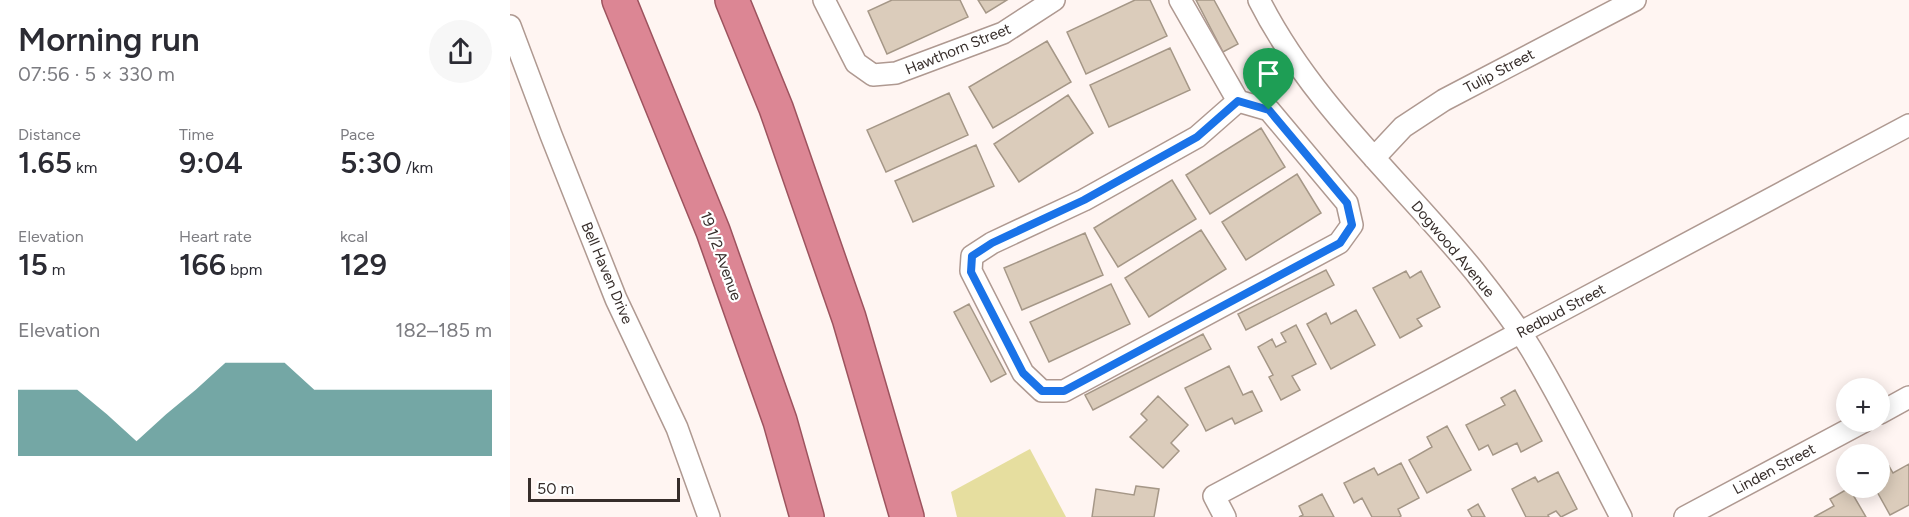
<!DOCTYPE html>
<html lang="en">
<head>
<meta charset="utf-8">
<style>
  body { margin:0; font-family:Figtree,sans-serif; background:#f7f7f7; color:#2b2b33; height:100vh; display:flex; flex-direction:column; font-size:22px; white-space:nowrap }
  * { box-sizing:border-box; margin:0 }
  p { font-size:20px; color:#7c7c81 }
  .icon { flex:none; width:33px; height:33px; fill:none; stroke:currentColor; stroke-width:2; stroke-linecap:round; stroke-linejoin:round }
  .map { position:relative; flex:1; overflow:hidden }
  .details { display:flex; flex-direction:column; background:#fff; width:510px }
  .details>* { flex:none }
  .fabs { position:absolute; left:1326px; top:378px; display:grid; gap:12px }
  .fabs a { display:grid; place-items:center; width:54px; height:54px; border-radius:50%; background:#fff; box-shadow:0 3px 15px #0003; font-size:30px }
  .scale { position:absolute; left:18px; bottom:15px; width:152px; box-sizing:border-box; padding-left:6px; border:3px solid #362d2a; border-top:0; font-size:16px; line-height:21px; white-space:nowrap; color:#362d2a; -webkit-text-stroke:4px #fff; paint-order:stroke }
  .pin { position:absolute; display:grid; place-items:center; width:51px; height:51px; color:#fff; margin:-62px -26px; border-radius:50% 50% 50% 0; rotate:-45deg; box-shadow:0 0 6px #0007 }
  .pin .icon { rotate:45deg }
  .round { display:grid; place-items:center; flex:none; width:63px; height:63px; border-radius:32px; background:#f7f7f7 }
  .overview { display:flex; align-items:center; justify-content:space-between; height:102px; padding:0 18px }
  h1 { font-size:33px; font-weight:600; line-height:45px }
  .metrics { display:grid; grid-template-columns:repeat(3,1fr); gap:9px; height:102px; padding:6px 18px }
  .metrics div { display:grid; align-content:center }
  .metrics b { font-size:30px; font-weight:600 }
  .metrics small { font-size:16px; font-weight:400 }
  .metrics p { font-size:16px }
  .chart { height:168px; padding:12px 18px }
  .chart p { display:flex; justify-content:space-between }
  .chart svg { width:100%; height:108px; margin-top:6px; fill:#3a827f; opacity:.7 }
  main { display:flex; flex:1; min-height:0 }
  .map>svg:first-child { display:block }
  .green { fill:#e6de9f }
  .building { fill:#dbccbb; stroke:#a59787; stroke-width:1.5 }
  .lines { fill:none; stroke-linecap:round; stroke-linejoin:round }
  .minor-casing { stroke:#af9991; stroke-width:24 }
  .trunk-casing { stroke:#9d535e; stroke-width:36 }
  .minor { stroke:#fff; stroke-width:21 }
  .trunk { stroke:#dc8694; stroke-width:33 }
  .route-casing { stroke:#fff; stroke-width:12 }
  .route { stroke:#1a73e8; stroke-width:8 }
  .labels { text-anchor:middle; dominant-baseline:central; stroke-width:4.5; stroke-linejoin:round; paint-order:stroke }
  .street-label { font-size:15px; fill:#362d2a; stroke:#fff }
</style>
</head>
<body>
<main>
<section class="details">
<div class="overview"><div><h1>Morning run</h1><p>07:56 · 5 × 330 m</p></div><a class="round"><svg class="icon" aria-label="share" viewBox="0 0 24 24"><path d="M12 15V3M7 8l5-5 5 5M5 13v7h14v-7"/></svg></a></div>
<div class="metrics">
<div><p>Distance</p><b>1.65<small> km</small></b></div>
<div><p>Time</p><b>9:04</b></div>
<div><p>Pace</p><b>5:30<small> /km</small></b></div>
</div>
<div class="metrics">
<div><p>Elevation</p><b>15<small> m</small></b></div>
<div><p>Heart rate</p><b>166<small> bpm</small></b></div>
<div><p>kcal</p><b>129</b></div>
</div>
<div class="chart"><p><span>Elevation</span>182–185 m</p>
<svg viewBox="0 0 160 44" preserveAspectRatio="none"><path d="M0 44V17L10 17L20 17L30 27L40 38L50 27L60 17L70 6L80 6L90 6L100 17L110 17L120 17L130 17L140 17L150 17L160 17V44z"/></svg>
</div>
</section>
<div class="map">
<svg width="1399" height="517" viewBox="0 0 1399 517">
  <rect width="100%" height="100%" fill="#fff5f2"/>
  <path class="green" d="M520,449l36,68h-109l-6,-25z"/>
  <path class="building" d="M382,0h68l8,17 -81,37 -19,-43z
    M468,0h29l-21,13z
    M625,0h15l17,36 -81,38 -19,-42z
    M686,0h18l24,44 -15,8z
    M537,41l24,41 -78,46 -24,-41z
    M660,48l20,42 -81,37 -19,-42z
    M439,93l19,42 -82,37 -19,-42z
    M558,95l25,38 -74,49 -25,-38z
    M751,128l24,39 -75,47 -24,-39z
    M466,145l18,41 -81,36 -18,-41z
    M787,174l24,39 -75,47 -24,-38z
    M662,180l24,39 -78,48 -24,-39z
    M691,230l25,39 -77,48 -24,-39z
    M575,233l18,42 -81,35 -18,-42z
    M816,270l8,15 -88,45 -8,-16z
    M896,271l4,7 11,-7 19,36 -23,12 5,7 -22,12 -27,-50z
    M601,284l19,40 -81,38 -19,-40z
    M459,304l37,70 -15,8 -37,-70z
    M846,310l19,35 -44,24 -24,-45 19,-11 5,11z
    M786,325l20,39 -24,12 8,14 -19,10 -12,-23 4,-2 -15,-28 14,-8 4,8 10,-5 -5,-9z
    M693,334l8,15 -118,61 -8,-15z
    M719,366l14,29 9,-4 10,20 -27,13 -3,-6 -26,13 -21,-43z
    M1005,390l27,51 -21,11 -4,-9 -24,12 -5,-10 -9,5 -13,-25 39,-20 -4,-7z
    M648,396l30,29 -17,18 8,8 -16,17 -33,-31 17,-17 -6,-6z
    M937,426l24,44 -44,23 -18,-33 23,-13 -5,-10z
    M891,463l18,35 -21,11 3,7 -2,1h-27l-10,-19 -8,5 -10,-20 30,-15 4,7z
    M1399,464v41l-19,10 -15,-27h5v-17l9,-5 4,7z
    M1048,472l19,37 -16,8 -5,-6 -8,4 1,2h-23l-14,-28 23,-12 3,5z
    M626,486l23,3 -5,28h-62l4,-28 38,6z
    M1339,488l17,29h-52l20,-11 -4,-7z
    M812,494l12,23h-35l4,-2 -4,-9z
    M968,504l7,13h-13l-4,-7z"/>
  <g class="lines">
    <defs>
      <path id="minor" d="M314,0l32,63 17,12 23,-2 107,-40 51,-33
        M670,0l58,101 31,9 78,93 5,22 -13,18 -275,148h-22l-19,-18 -52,-102 1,-15 20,-13 92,-43 113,-63 41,-36
        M749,0c53,105 143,182 216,272 19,24 40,51 56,77 33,55 61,112 90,168
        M0,26l41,109 65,164 61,129 32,89
        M864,158l29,-31 41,-27 191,-100
        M1370,413l29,-16
        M715,517l-11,-21 695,-371
        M1175,517l178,-95"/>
      <path id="trunk" d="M109,0l94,231 67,190 27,96
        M222,0l44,108 73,210 58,199"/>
    </defs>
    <use href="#minor" class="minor-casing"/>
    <use href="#trunk" class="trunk-casing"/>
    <use href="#minor" class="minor"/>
    <use href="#trunk" class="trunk"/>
  </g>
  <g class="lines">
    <defs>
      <path id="route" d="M728,101l31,9 78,93 5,22 -12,18 -276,148h-22l-19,-18 -52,-101 1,-16 20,-13 92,-43 113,-63z"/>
    </defs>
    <use href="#route" class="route-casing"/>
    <use href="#route" class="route"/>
  </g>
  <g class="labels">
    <g class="street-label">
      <text transform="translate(448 49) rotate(-22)">Hawthorn Street</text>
      <text transform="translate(989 71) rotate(-28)">Tulip Street</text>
      <text transform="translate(943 249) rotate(50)">Dogwood Avenue</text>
      <text transform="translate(211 256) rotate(70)">19 1/2 Avenue</text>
      <text transform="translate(97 273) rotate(67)">Bell Haven Drive</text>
      <text transform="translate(1051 311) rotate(-28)">Redbud Street</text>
      <text transform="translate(1264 469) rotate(-28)">Linden Street</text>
    </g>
  </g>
</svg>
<div class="fabs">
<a>+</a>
<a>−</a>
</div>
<div class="scale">50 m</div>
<div class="pin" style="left:759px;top:110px;background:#1e9e55"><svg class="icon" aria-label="arrive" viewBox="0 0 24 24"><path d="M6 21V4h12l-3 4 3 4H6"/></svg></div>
</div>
</main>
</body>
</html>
